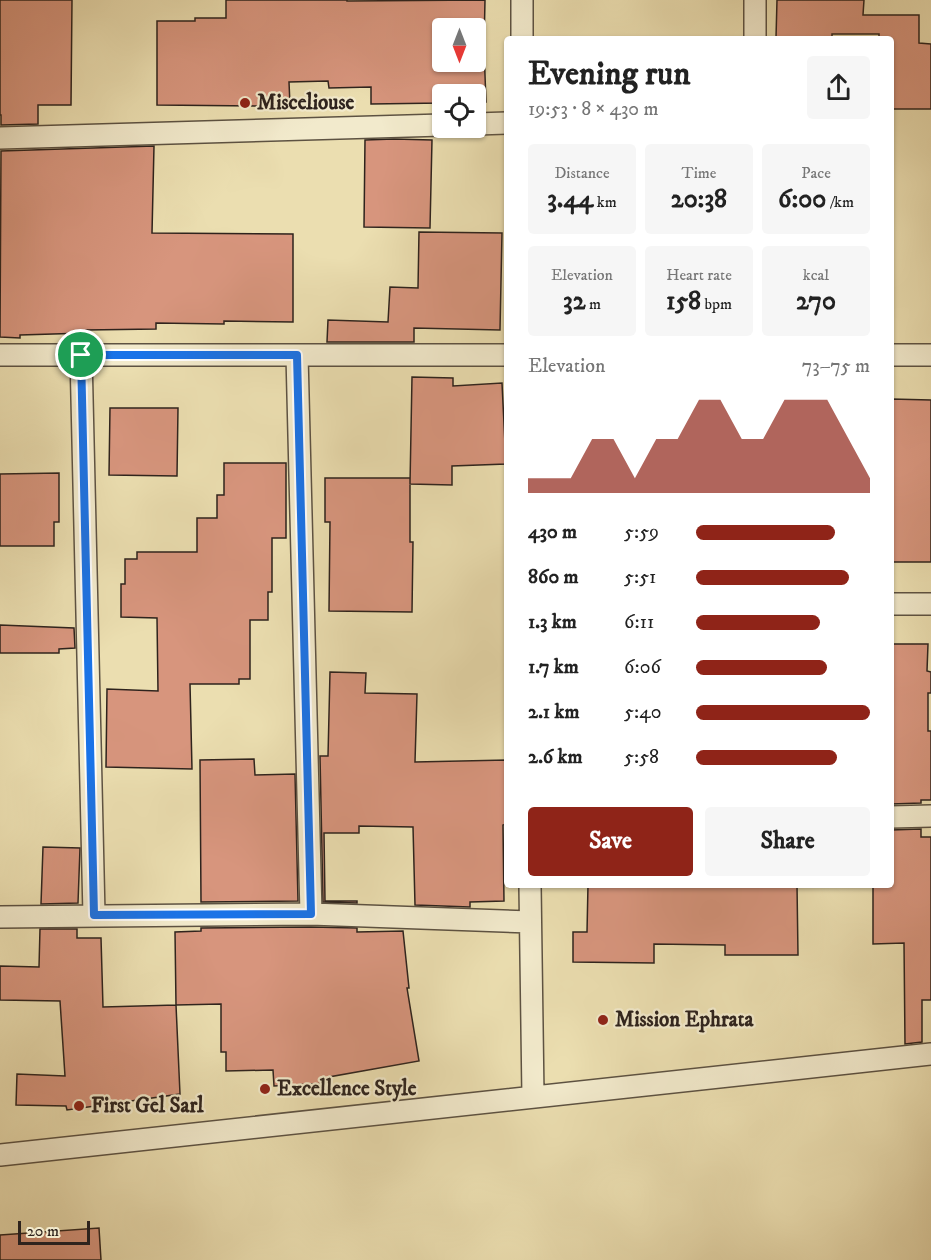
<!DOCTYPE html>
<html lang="en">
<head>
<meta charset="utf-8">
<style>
  body { margin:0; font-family:"IM FELL DW Pica",serif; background:#f6f6f6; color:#222; height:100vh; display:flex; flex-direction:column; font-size:22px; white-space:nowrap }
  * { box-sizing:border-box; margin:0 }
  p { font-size:20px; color:#767676 }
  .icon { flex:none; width:33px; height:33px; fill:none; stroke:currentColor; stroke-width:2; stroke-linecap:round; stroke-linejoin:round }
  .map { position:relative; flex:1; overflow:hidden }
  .drawer { position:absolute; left:504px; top:36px; width:390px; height:852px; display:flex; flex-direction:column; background:#fff; border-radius:6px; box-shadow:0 2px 4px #0004 }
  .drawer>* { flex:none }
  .needle { width:39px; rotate:180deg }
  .buttons { position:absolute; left:432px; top:18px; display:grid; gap:12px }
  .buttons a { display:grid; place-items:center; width:54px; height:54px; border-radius:6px; background:#fff; box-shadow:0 2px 4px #0004; font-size:30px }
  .scale { position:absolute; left:18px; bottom:15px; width:72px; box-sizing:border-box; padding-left:6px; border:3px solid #2e231d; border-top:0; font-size:16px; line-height:21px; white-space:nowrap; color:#2e231d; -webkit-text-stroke:4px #f2eacc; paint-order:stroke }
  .pin { position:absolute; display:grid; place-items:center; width:51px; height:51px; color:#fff; margin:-26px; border:3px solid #fff; border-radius:50%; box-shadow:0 2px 6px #0007 }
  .round { display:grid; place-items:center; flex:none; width:63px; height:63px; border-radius:6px; background:#f6f6f6 }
  .headline { display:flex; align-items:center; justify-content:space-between; height:102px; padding:0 24px }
  h1 { font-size:33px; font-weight:700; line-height:45px }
  .stats { display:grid; grid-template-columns:repeat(3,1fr); gap:9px; height:102px; padding:6px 24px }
  .stats div { display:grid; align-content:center; border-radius:6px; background:#f6f6f6; text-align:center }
  .stats b { font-size:26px; font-weight:700 }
  .stats small { font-size:16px; font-weight:400 }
  .stats p { font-size:16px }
  .chart { height:168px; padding:12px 24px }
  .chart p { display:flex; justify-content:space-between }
  .chart svg { width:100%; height:108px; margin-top:6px; fill:#8f2418; opacity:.7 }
  .action { display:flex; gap:12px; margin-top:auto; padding:12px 24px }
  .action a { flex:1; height:69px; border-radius:6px; background:#8f2418; color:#fff; font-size:24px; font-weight:700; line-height:69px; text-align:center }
  .action a+a { background:#f6f6f6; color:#222 }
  ul { padding:0 24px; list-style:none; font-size:20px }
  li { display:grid; grid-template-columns:96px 72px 1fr; align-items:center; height:45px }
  li i { height:15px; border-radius:8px; background:#8f2418 }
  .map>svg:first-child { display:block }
  .building { fill:#d7957d; stroke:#2e231d; stroke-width:1.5; fill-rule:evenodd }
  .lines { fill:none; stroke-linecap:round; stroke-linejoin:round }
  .minor-casing { stroke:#5d5242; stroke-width:24 }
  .minor { stroke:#f2eacc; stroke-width:21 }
  .route-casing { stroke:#fff; stroke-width:12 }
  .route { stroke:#1a73e8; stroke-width:8 }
  .poi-dot { fill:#8f2418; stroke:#f2eacc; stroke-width:2 }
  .labels { text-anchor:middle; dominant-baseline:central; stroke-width:4.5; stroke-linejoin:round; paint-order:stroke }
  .poi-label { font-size:21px; font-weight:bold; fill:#2e231d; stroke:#f2eacc; text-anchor:start }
</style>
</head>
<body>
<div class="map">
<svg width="931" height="1260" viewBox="0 0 931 1260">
  <rect width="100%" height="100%" fill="#ebdeb0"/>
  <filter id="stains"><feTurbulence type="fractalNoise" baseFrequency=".00333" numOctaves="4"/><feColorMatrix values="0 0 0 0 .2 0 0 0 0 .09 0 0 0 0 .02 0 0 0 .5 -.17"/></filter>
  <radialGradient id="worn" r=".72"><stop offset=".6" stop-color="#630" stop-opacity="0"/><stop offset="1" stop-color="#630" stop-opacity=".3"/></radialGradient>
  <path class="building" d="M0,0h72l-1,105h-33v19l-37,1v-10h-1z
    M226,0h121v1l138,-1 -1,48 2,54h-10v-8h-34v9l-71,1v-17l-42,1 -1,-7 -39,1 1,23 -31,1 -102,-1v-84h38v-3h31zM442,28h34v34h-34z
    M777,0h87l-1,15h56v28l12,1v65h-40v-70h-12v-5h-47v5l-56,-1z
    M394,139l38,1 -2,88 -66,-1 1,-87z
    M154,146l-2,87 141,1v88l-69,-1v3l-68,-1v6l-70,1v3l-66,2v3l-20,-1 1,-186z
    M419,232l83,1 -2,97 -86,-2v14h-87l1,-22 60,2 2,-35 28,1z
    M412,377l41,1v8l49,-3 4,81 -54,2v19l-42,-1z
    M891,399l40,1v162h-40z
    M110,408h68l-1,68 -68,-1z
    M224,463h62v75h-14v54h-4v28h-18v59h-11v5h-49l2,85 -86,-2 1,-78 51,2 -1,-73 -36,-1v-33h4v-25h12v-7h60v-34h20v-23h7z
    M59,473v49h-5v24h-54v-72z
    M325,478h85v64h3l-1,70 -83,-1 1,-89h-5z
    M0,625l74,3 1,20 -16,1v4h-59z
    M891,644h37l-1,27 4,1v21h-3v38h3v69h-10v3l-30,1z
    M330,672l36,1 -1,20 52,1 -2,68 92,-2v64l-4,1 1,76 -34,1v5l-55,-2 -2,-78 -54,-1v7h-35l1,68h32v2l-34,-1 -3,-146h8z
    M254,759l1,16 40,-1 3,127 -97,1 -1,-142z
    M921,829v8h10v163h-9v42l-17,2 -1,-101 -31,1v-59h18v-55z
    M43,847l37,1 -2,55 -37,1z
    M588,885h209l1,70h-73v-10l-71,-1v19l-81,-1v-30h14z
    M311,927l46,1v4l46,-1 6,57h-2l12,73 -90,16v6l-55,3 -1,-16 -47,1v-19h-5v-48l-45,1 -1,-73 26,-1v-3z
    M40,929h37v9h24l2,69 73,-2 4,89 -113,16 -1,-4 -50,-1 1,-31 48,2 -5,-75 -60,-1v-34l39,1z
    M99,1228l2,32h-101v-25z"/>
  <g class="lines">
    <defs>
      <path id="minor" d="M522,0v39
        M755,0v39
        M476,124l31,-1
        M0,138l442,-13
        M0,355h507
        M81,355l13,560
        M297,355l14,559
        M891,355h40
        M891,604h40
        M891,817l40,-1
        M530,885l3,212
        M0,917l311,-3 219,8
        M0,1155l931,-101"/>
    </defs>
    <use href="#minor" class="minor-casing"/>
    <use href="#minor" class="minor"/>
  </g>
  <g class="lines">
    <defs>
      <path id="route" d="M81,355h216l14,559 -217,1z"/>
    </defs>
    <use href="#route" class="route-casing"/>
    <use href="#route" class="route"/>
  </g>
  <g class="poi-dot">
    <circle cx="245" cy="103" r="6"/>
    <circle cx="603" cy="1020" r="6"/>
    <circle cx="265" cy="1089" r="6"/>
    <circle cx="79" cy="1106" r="6"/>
  </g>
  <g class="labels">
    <g class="poi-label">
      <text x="257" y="103">Misceliouse</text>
      <text x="615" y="1020">Mission Ephrata</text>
      <text x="277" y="1089">Excellence Style</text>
      <text x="91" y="1106">First Gel Sarl</text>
    </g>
  </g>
  <rect width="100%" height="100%" filter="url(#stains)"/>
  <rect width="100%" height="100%" fill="url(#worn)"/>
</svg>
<div class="buttons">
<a><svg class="needle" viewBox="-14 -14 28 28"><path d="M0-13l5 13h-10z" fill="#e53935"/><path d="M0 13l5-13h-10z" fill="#767676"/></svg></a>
<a><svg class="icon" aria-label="locate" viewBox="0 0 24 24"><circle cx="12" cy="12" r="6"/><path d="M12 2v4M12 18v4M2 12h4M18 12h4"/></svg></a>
</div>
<div class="scale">20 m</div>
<div class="pin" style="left:81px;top:355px;background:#1e9e55"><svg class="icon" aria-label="arrive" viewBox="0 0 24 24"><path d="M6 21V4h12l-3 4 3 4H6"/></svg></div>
<section class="drawer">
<div class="headline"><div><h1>Evening run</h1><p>19:53 · 8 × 430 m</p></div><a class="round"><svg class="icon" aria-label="share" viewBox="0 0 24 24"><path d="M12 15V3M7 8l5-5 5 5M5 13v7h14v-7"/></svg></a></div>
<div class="stats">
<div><p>Distance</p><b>3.44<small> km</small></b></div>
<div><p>Time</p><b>20:38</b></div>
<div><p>Pace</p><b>6:00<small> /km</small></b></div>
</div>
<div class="stats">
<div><p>Elevation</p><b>32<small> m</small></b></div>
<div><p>Heart rate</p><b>158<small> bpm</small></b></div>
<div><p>kcal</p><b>270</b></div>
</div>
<div class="chart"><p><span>Elevation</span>73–75 m</p>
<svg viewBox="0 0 160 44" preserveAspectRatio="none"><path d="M0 44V38L10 38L20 38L30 22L40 22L50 38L60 22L70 22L80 6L90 6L100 22L110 22L120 6L130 6L140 6L150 22L160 38V44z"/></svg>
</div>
<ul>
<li><b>430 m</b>5:59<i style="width:80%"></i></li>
<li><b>860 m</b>5:51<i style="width:88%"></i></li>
<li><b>1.3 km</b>6:11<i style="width:71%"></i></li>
<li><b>1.7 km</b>6:06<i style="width:75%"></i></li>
<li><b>2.1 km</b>5:40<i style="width:100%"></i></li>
<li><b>2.6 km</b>5:58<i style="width:81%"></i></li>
</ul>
<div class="action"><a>Save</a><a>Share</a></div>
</section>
</div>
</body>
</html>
